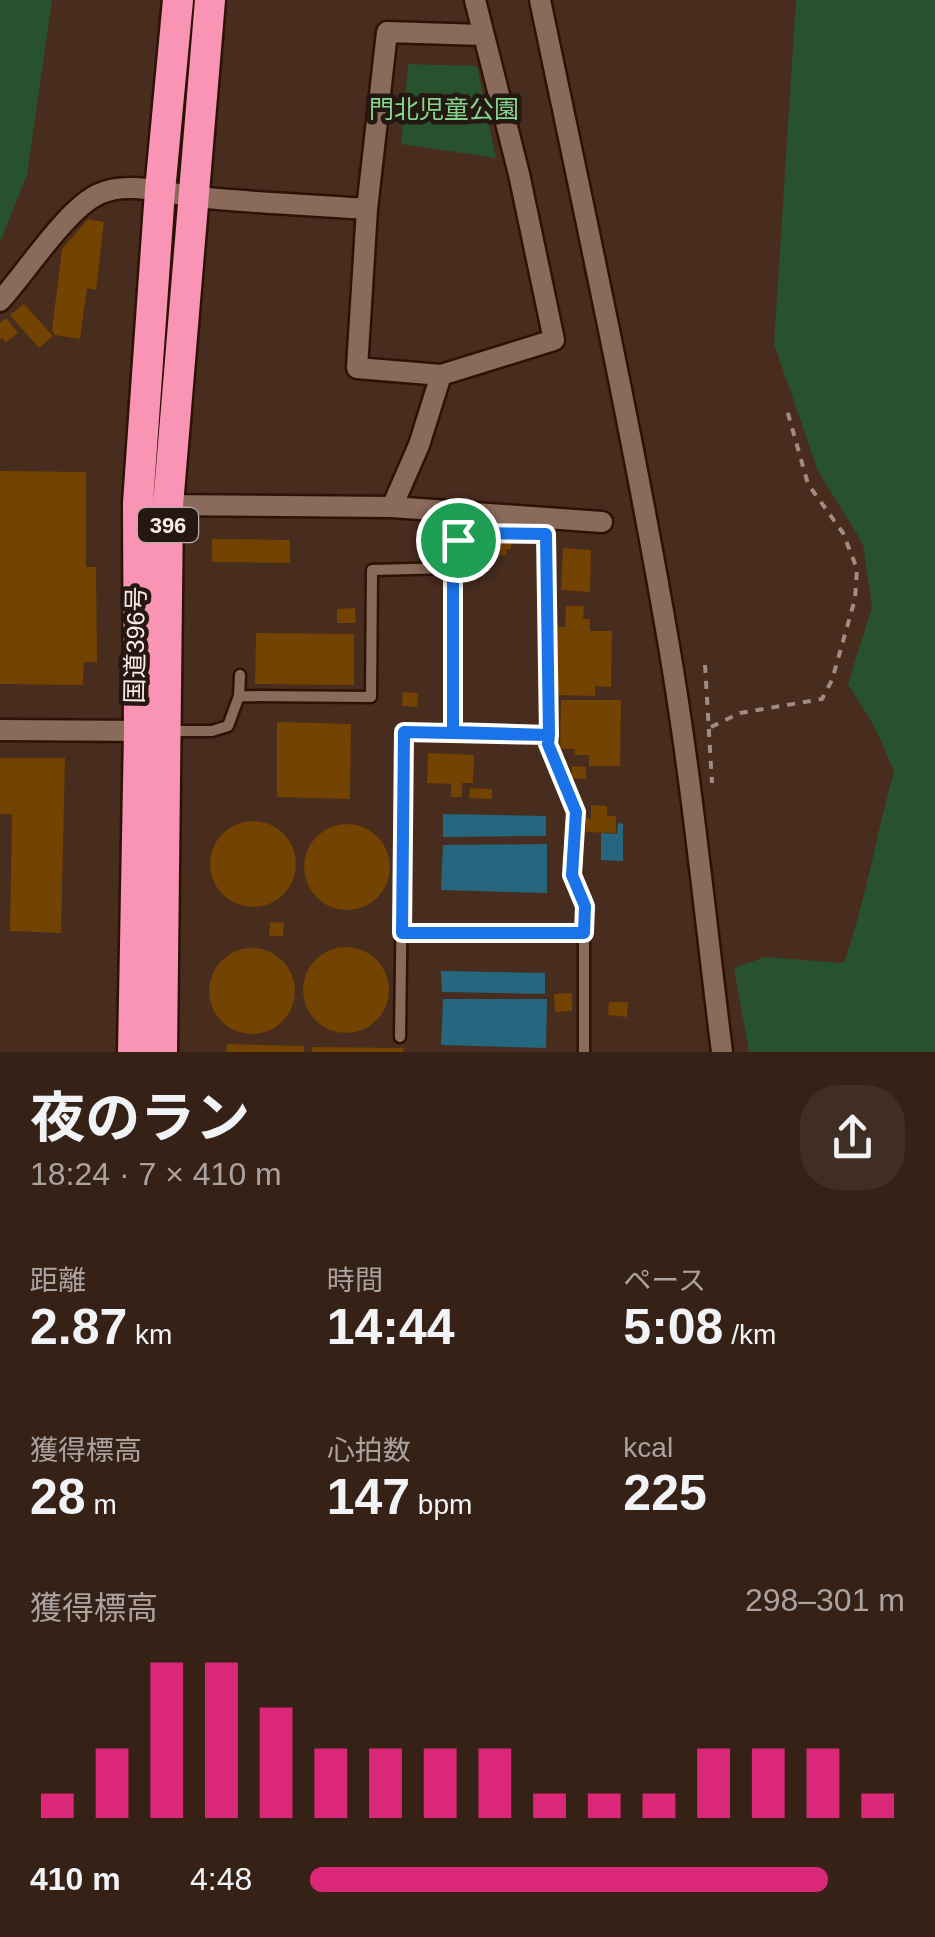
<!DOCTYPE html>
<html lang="ja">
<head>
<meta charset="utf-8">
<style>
  body { margin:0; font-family:Arial,"Noto Sans JP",sans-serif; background:#412e23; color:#f1f3f6; height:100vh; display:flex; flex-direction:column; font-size:38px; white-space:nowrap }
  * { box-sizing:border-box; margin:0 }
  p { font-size:32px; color:#aaa3a1 }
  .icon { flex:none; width:55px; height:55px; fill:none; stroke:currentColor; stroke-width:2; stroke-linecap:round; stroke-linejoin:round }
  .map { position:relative; height:1052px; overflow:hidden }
  .details { display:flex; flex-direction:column; background:#362116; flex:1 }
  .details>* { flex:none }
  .pin { position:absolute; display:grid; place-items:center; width:85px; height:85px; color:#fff; margin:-42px; border:5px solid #fff; border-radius:50%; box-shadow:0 2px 10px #0007 }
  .round { display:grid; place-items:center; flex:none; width:105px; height:105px; border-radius:40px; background:#412e23 }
  .overview { display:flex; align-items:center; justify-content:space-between; height:170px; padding:0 30px }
  h1 { font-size:55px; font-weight:700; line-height:75px }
  .figures { display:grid; grid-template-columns:repeat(3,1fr); gap:15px; height:170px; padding:10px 30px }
  .figures div { display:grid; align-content:center }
  .figures b { font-size:50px; font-weight:700 }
  .figures small { font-size:28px; font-weight:400 }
  .figures p { font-size:28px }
  .chart { height:280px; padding:20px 30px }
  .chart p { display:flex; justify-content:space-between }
  .chart svg { width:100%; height:180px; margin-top:10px; stroke:#db2777; stroke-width:6 }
  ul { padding:0 30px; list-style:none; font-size:32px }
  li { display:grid; grid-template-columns:160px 120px 1fr; align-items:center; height:75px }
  li i { height:25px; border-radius:12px; background:#db2777 }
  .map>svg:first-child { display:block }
  .green { fill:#28512d }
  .water { fill:#24677e }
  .building { fill:#724301 }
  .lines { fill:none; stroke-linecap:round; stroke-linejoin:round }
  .lane-casing { stroke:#2d1306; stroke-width:15 }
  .street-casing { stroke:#2d1306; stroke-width:25 }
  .highway-casing { stroke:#2d1306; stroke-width:35 }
  .path { stroke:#a28b7f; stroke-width:4; stroke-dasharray:8 8; stroke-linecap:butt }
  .lane { stroke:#8a6a5b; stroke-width:10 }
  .street { stroke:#8a6a5b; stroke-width:20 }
  .highway { stroke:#f994b4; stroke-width:30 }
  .route-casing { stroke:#fff; stroke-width:20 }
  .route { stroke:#1a73e8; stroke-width:12 }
  .labels { text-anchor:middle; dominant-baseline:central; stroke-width:9; stroke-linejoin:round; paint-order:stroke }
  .shield { fill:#251812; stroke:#bcaca4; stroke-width:2.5 }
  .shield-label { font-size:22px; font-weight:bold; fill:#fdebe2 }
  .park-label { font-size:25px; fill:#86d58f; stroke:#251812 }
  .street-label { font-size:25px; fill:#fdebe2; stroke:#251812 }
</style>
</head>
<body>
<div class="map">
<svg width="935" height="1052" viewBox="0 0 935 1052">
  <rect width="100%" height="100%" fill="#482c1e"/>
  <path class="green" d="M0,0h52l-25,175 -27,67z
    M796,0h139v1052h-186l-15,-84 31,-11 79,6c22,-63 32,-128 50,-192l-20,-45 -26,-42 24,-77 -9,-63 -45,-73 -44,-127z
    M408,64l69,2 19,92 -95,-14z"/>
  <path class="water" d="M443,814l103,2v20l-103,1z
    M618,823l5,1v37l-22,-1v-27l16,1z
    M547,844v49l-106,-3 2,-45z
    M441,971l104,2v21l-103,-2z
    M443,999h104l-1,49 -105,-3z"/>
  <path class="building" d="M88,219l16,3 -8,68 -9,-2 -7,51 -25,-4 -3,-5 10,-81z
    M24,304l29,32 -14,12 -29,-33z
    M6,318l12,15 -12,9 -4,-4 -2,2v-17z
    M0,471l86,1v95h10l1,95h-13l-1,23 -83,-1z
    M212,539l78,1v23l-78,-1z
    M493,543h18v6h-4l-1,6 -9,1z
    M563,548l28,2 -1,42 -29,-2z
    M566,606h18l-1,13h7v12h22l-1,56 -16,-1v10l-38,-1 1,-68h7z
    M355,608l1,15h-19v-14z
    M256,633l98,1v51l-99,-1z
    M403,692l15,1 -1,14 -15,-1z
    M561,700h60l-1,66h-31v-11h-15l1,-6h-15z
    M277,722l74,2 -1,75 -73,-2z
    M428,753l46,2 -1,28h-11v14h-11v-13l-24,-1z
    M0,758h65l-4,175 -51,-2 2,-117h-12z
    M572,766l14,1v12l-14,-1z
    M470,788l22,1v10l-23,-1z
    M591,805l16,1v10h9v17l-30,-1v-14l5,1z
    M210 864a43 43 0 1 1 86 0a43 43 0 1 1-86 0Z
    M304 867a43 43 0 1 1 86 0a43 43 0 1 1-86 0Z
    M270,922l14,1 -1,13h-14z
    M303 990a43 43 0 1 1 86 0a43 43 0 1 1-86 0Z
    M209 991a43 43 0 1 1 86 0a43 43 0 1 1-86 0Z
    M572,993v18l-17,1 -1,-18z
    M609,1002h19l-1,15 -19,-2z
    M227,1044l77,2v6h-78z
    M312,1047l92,1 -1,4h-91z"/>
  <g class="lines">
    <defs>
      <path id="lane" d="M239,696l132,1 1,-127 81,-2v164
        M170,731h42l16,-5 11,-30 1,-21
        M402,933h182l1,-27 -13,-31 4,-63 -28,-68 1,-9
        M400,1037l4,-305 145,3 -3,-201 -80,-1 -13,17v18
        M584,1052v-119"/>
      <path id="street" d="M540,0c45,215 92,430 129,646 23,135 36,271 53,406
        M0,301c25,-27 67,-93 99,-107 29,-14 69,0 99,3 56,6 112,8 169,12
        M441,375l113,-35 -35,-166 -44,-174
        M160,505l232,2 210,15
        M392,507l27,-62 22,-70 -84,-7 10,-159 20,-177 96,3
        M0,730l152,1"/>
      <path id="highway" d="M133,1052l6,-321 -1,-228 22,-312 18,-191
        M162,1052l6,-547 42,-505"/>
    </defs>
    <use href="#lane" class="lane-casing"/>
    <use href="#street" class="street-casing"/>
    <use href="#highway" class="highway-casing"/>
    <path class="path" d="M705,665l7,118
      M711,727l29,-14 82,-14 10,-19 23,-81 2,-30 -14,-36 -35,-49 -21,-74"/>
    <use href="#lane" class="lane"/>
    <use href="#street" class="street"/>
    <use href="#highway" class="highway"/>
  </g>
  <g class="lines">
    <defs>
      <path id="route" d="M458,540l-5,10v182l96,3 -1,9 28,68 -4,63 13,31 -1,27h-182l2,-201 145,3 -3,-201 -80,-1 -8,7"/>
    </defs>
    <use href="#route" class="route-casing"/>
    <use href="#route" class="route"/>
  </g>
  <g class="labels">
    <rect class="shield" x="138" y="508" width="60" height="34" rx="8"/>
    <g class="shield-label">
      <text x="168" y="525">396</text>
    </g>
    <g class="park-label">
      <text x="444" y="109">門北児童公園</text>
    </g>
    <g class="street-label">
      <text transform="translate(135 645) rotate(-89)">国道396号</text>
    </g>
  </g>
</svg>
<div class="pin" style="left:458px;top:540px;background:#1e9e55"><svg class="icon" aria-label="arrive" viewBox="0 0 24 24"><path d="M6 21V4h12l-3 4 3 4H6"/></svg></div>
</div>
<section class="details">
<div class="overview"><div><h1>夜のラン</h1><p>18:24 · 7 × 410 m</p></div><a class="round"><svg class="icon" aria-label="share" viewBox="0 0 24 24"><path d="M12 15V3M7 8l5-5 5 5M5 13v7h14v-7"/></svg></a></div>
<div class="figures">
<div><p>距離</p><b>2.87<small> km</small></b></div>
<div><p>時間</p><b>14:44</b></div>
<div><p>ペース</p><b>5:08<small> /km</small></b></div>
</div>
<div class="figures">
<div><p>獲得標高</p><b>28<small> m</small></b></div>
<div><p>心拍数</p><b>147<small> bpm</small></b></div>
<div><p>kcal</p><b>225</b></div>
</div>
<div class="chart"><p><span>獲得標高</span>298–301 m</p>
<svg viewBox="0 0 160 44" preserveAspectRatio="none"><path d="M5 44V38M15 44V27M25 44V6M35 44V6M45 44V17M55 44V27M65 44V27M75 44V27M85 44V27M95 44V38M105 44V38M115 44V38M125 44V27M135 44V27M145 44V27M155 44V38"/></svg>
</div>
<ul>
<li><b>410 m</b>4:48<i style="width:87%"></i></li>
</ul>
</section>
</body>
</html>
